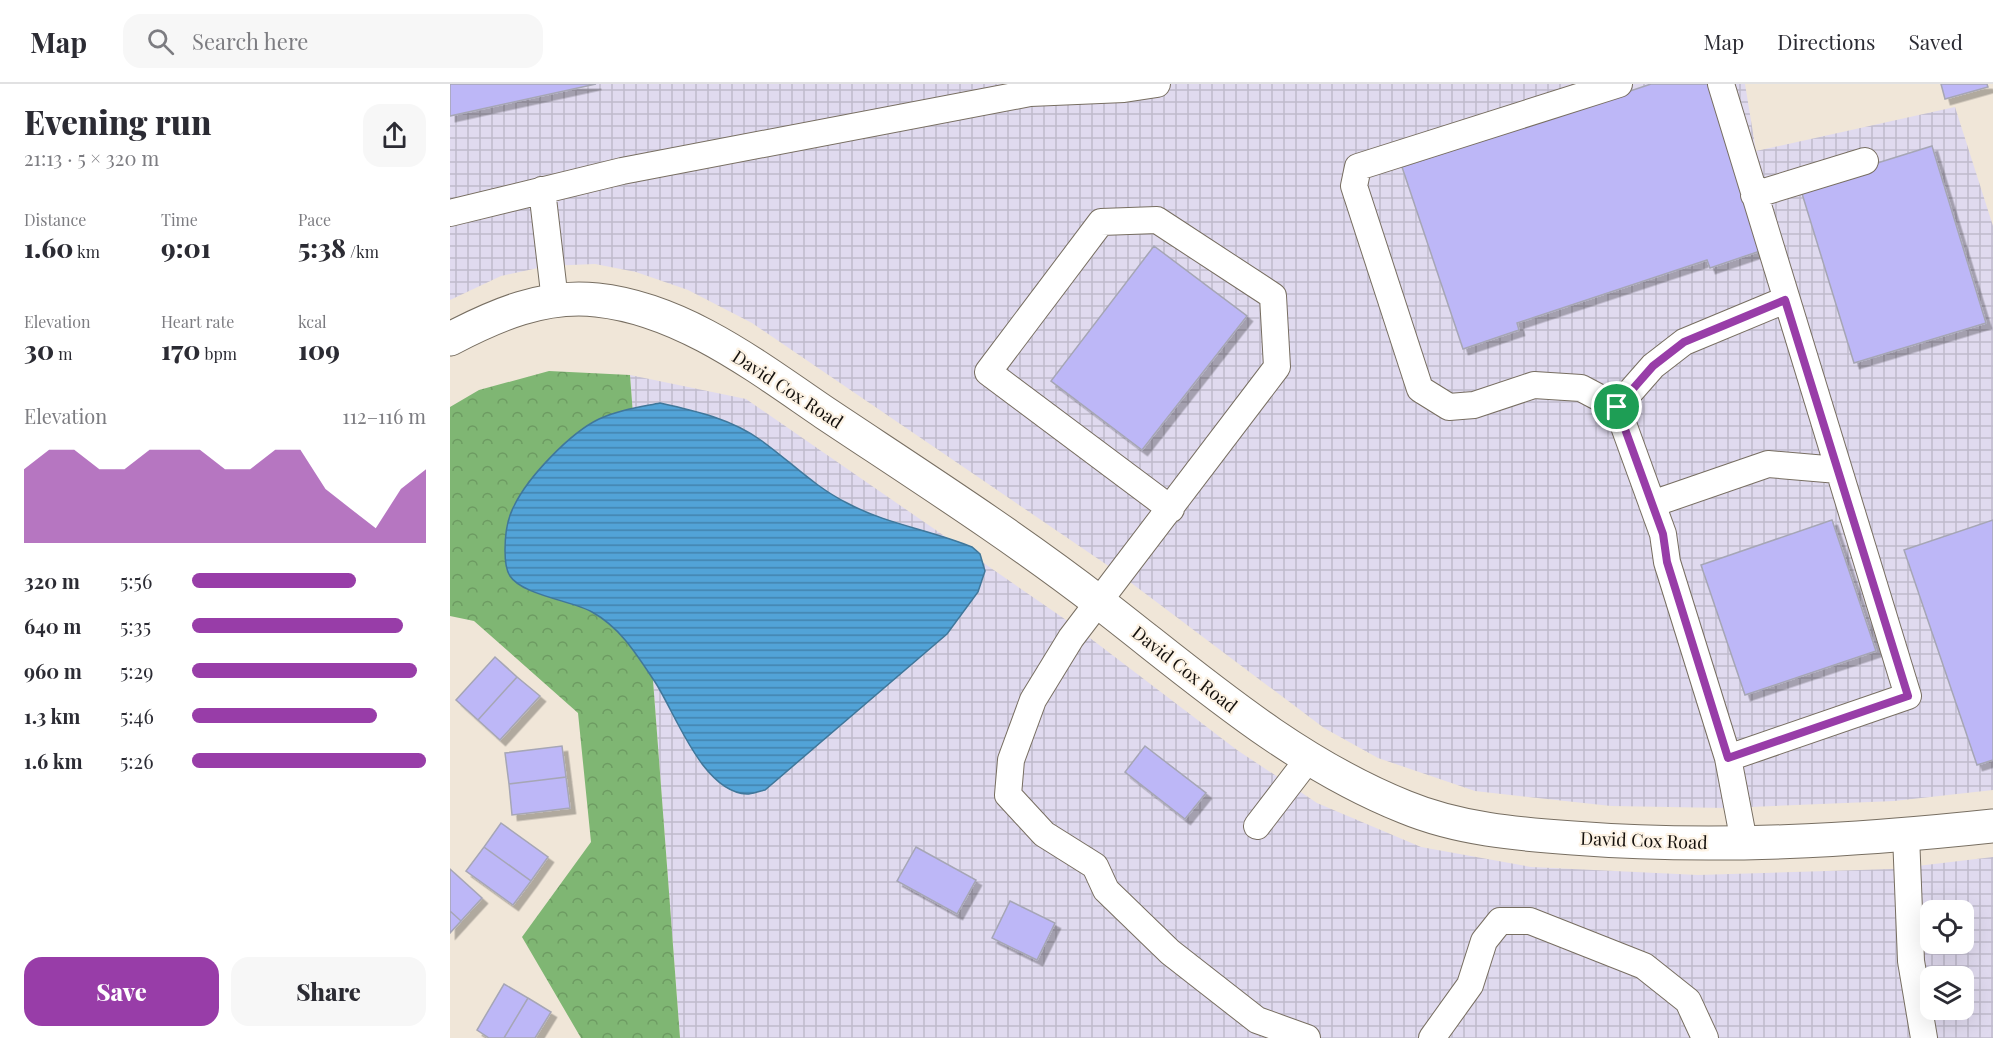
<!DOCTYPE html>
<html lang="en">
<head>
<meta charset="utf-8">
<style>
  body { margin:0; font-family:"Playfair Display",serif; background:#f7f7f7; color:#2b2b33; height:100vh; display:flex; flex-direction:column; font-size:22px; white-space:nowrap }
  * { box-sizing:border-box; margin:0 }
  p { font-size:20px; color:#7c7c81 }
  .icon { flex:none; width:33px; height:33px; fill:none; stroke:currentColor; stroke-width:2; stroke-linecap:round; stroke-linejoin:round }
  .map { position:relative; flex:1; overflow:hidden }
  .drawer { display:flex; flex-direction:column; background:#fff; width:450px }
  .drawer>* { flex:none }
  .buttons { position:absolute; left:1470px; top:816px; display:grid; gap:12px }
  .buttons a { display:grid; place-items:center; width:54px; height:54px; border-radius:12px; background:#fff; box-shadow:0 6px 24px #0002; font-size:30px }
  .pin { position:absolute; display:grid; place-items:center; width:51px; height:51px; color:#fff; margin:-26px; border:3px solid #fff; border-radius:50%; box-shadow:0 2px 6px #0007 }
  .round { display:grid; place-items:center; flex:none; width:63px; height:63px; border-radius:18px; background:#f7f7f7 }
  .overview { display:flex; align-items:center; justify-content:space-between; height:102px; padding:0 24px }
  h1 { font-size:33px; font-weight:800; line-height:45px }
  .metrics { display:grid; grid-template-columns:repeat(3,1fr); gap:9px; height:102px; padding:6px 24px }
  .metrics div { display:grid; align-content:center }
  .metrics b { font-size:26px; font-weight:800 }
  .metrics small { font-size:16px; font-weight:400 }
  .metrics p { font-size:16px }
  .chart { height:168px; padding:12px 24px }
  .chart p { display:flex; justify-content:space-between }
  .chart svg { width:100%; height:108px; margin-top:6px; fill:#983da8; opacity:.7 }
  .primary-button { display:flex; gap:12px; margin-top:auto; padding:12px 24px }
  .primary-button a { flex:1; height:69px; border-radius:18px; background:#983da8; color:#fff; font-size:24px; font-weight:800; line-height:69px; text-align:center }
  .primary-button a+a { background:#f7f7f7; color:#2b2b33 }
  ul { padding:0 24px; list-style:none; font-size:20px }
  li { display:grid; grid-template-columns:96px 72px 1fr; align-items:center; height:45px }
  li i { height:15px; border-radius:8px; background:#983da8 }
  header { display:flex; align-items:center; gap:36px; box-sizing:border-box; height:84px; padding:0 30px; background:#fff; border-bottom:2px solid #e1e1e2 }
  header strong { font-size:28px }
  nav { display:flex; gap:33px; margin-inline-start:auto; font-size:21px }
  .search { width:420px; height:54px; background:#f7f7f7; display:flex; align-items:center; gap:15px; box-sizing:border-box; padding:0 21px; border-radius:18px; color:#7c7c81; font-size:22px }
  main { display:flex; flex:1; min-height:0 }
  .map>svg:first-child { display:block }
  .industrial { fill:url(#industrial-grid); fill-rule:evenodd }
  .forest { fill:url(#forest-crowns) }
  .water { fill:url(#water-rules); stroke:#40779a; stroke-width:1.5 }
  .building { fill:#bdb7f7; stroke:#a6a6b5; stroke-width:1.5; filter:url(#shadow) }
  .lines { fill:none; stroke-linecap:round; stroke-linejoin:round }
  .minor-casing { stroke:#776e61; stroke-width:28 }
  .major-casing { stroke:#776e61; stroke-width:35 }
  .minor { stroke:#fff; stroke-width:26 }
  .major { stroke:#fff; stroke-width:33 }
  .route-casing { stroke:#fff; stroke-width:12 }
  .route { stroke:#983da8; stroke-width:8 }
  .labels { text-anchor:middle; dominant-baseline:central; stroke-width:4.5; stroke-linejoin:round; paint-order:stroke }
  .street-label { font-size:18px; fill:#15110d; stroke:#fdf3e5 }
</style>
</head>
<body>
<header>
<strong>Map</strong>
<div class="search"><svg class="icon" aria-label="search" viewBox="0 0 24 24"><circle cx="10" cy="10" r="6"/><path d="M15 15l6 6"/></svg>Search here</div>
<nav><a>Map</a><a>Directions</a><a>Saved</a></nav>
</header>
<main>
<section class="drawer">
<div class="overview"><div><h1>Evening run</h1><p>21:13 · 5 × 320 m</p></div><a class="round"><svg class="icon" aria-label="share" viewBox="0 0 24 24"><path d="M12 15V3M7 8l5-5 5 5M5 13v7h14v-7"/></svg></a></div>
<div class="metrics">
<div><p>Distance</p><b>1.60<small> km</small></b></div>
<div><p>Time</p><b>9:01</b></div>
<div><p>Pace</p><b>5:38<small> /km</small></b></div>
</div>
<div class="metrics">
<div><p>Elevation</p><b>30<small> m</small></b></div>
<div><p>Heart rate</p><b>170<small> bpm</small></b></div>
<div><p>kcal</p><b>109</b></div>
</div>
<div class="chart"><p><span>Elevation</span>112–116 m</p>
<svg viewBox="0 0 160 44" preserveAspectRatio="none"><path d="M0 44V14L10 6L20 6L30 14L40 14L50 6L60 6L70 6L80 14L90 14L100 6L110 6L120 22L130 30L140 38L150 22L160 14V44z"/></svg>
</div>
<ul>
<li><b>320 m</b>5:56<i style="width:70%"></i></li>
<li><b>640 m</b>5:35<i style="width:90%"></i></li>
<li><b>960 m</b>5:29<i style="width:96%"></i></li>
<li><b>1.3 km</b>5:46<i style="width:79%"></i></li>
<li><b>1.6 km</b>5:26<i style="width:100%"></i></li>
</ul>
<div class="primary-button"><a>Save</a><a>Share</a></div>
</section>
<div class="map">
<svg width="1543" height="954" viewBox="0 0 1543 954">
  <defs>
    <pattern id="industrial-grid" width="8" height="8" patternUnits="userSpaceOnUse" patternTransform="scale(1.5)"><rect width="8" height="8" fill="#e0daef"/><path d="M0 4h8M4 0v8" fill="none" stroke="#bfbacc"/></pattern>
    <pattern id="forest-crowns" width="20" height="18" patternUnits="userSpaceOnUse" patternTransform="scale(1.5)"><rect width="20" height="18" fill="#7fb673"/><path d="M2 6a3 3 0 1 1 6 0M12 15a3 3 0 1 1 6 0" fill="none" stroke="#6d9b62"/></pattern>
    <pattern id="water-rules" width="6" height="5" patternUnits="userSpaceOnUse" patternTransform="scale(1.5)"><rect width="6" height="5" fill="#52a3d7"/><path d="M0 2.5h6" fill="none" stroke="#4383ad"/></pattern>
    <filter id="shadow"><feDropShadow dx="5.5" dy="5.5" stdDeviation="0" flood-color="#0004"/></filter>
  </defs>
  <rect width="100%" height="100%" fill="#f0e6d8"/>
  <path class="industrial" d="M0,0h1295l11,67 199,-44 38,119v564l-99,11 -167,7 -116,-2 -136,-15 -97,-33 -54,-30 -214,-161 -358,-244 -64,-33 -52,-18 -41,-8 -48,2 -46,10 -51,24z
    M180,291l116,24 323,223 168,128 80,53 104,44 110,20 167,8 194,-6 101,-12v181h-1313zM1480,826h34v34h-34zM1480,892h34v34h-34z"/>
  <path class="forest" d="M99,287l81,4 50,663h-99l-59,-101 69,-95 -13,-129 -104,-92 -24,-5v-209l29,-17z"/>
  <path class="water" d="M210,319c36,8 72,16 102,38 29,21 53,46 85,62 39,21 84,27 125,44l8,7 5,17 -7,21 -31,42 -182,156c-6,1 -13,4 -18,4 -45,-2 -72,-82 -92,-112 -18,-27 -34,-54 -63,-70 -19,-11 -70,-17 -82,-36 -5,-7 -5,-18 -5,-26 0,-15 2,-31 9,-44 14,-29 56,-73 85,-87 19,-9 41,-12 61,-16z"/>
  <path class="building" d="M0,0h146l-146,32z
    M1201,0h60l55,165 -56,19 -3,-8 -190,63 2,7 -56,19 -61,-182z
    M1491,0h46l1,3 -43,12z
    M1482,62l54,177 -132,40 -54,-176z
    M704,162l93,70 -105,134 -91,-69z
    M1382,436l44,131 -131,44 -44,-130z
    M1543,436v240l-16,5 -73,-215z
    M45,573l22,20 -39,43 -22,-20z
    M67,593l23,19 -40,44 -22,-20z
    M112,662l4,31 -57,7 -4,-31z
    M695,662l61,47 -21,26 -60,-47z
    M116,693l4,31 -58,7 -3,-31z
    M51,739l47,34 -17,24 -47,-34z
    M34,763l47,34 -18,24 -47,-34z
    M466,763l60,33 -19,34 -60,-33z
    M0,785l32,29 -21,23 -11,-10z
    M560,817l45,22 -18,37 -45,-22z
    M0,827l11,10 -11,12z
    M54,900l24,14 -24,40h-15l-12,-8z
    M78,914l23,14 -16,26h-31z"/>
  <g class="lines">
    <defs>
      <path id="minor" d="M1169,0l-261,83 -4,19 66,203 29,18 25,-2 60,-20 47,3 36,19 46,127 4,28 61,196 16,84
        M1271,0l187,612 -180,62
        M92,106l13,111
        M1304,111l111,-34
        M0,129l172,-42 408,-78 94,-4 33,-5
        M1167,323l36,-41 31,-24 101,-42
        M1202,420l116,-40 70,6
        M721,425l-183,-137 113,-150 56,-2 116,76 4,71 -206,271 -38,62 -22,60 -3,35 36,39 51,32 11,24 64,62 87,68 50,18
        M807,742l52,-68
        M1456,751l5,126 13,77
        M982,954l38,-53 14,-44 16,-20h30l114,45 44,35 17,37"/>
      <path id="major" d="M0,255c46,-24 94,-45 147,-39 85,9 159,66 228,113 93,62 187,122 275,190 97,75 190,158 305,204 53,22 112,27 168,31 140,11 281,3 420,-12"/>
    </defs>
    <use href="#minor" class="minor-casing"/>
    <use href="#major" class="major-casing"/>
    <use href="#minor" class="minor"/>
    <use href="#major" class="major"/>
  </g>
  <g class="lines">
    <defs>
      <path id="route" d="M1335,216l123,396 -180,62 -61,-196 -4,-28 -46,-127 36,-41 31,-24z"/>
    </defs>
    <use href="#route" class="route-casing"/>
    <use href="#route" class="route"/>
  </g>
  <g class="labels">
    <g class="street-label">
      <text transform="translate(338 305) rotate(33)">David Cox Road</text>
      <text transform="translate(735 585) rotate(38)">David Cox Road</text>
      <text transform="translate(1194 756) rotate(2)">David Cox Road</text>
    </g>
  </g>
</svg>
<div class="buttons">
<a><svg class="icon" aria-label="locate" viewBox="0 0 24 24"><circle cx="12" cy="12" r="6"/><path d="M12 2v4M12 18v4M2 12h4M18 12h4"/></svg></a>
<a><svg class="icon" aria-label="layers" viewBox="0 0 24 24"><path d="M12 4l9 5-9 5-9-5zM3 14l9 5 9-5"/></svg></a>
</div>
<div class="pin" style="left:1167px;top:323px;background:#1e9e55"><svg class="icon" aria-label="arrive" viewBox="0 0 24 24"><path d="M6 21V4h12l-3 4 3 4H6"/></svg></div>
</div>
</main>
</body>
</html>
